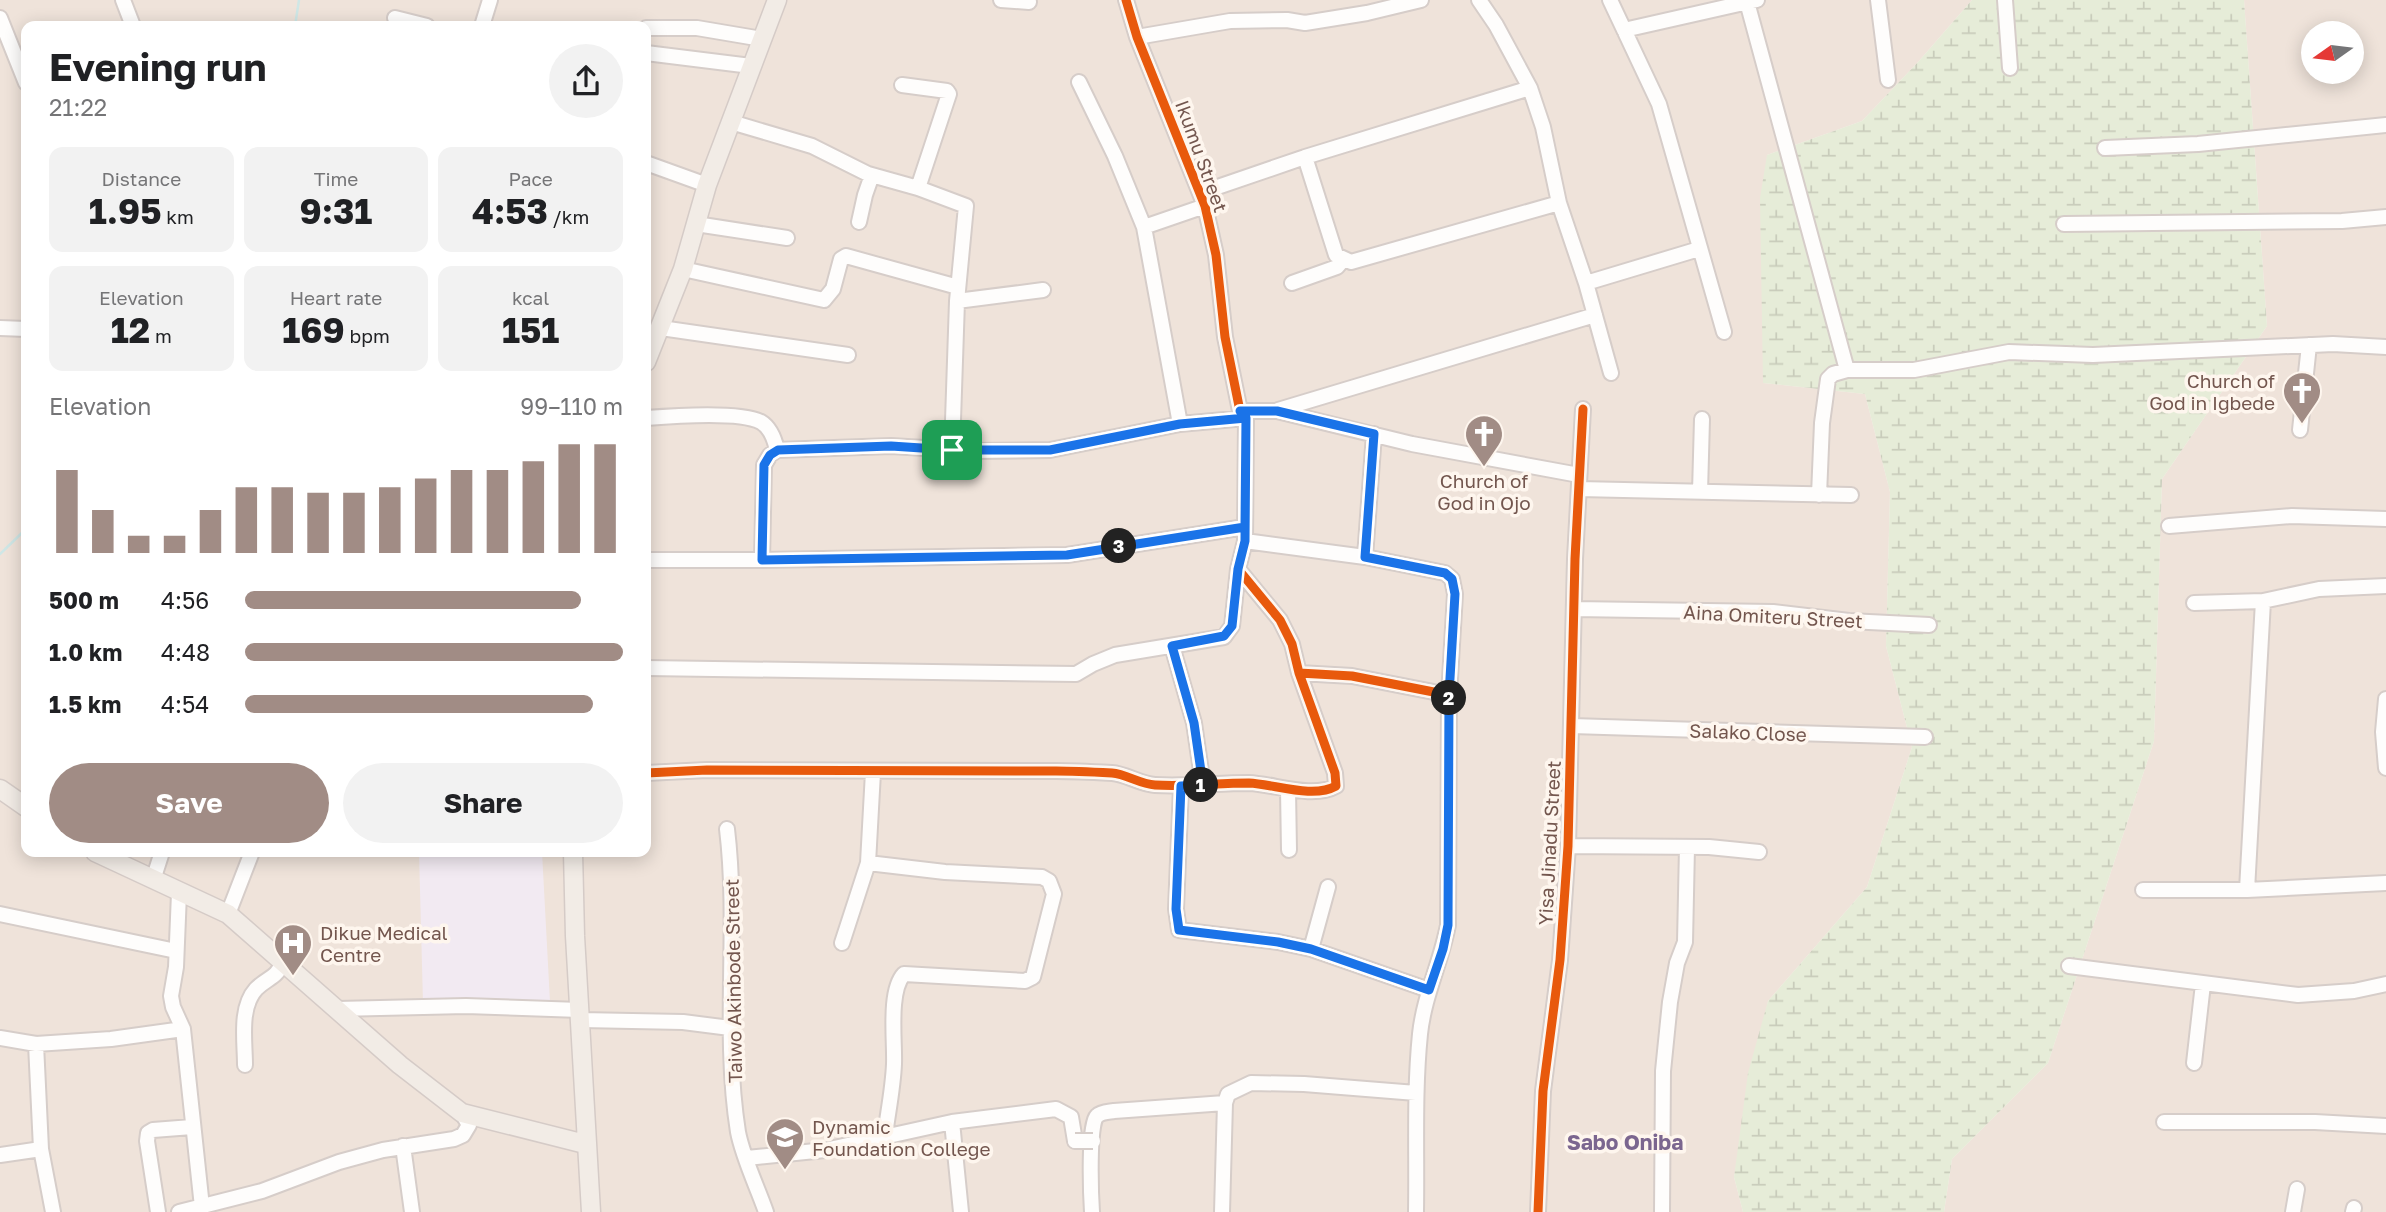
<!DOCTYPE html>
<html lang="en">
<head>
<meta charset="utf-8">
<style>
  body { margin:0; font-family:"Golos Text",sans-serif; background:#f2f2f2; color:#202124; height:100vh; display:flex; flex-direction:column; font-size:26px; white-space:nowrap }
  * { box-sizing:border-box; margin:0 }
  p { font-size:23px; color:#757577 }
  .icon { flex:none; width:38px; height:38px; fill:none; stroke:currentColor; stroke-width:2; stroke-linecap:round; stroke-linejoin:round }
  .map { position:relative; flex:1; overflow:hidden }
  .panel { position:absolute; left:21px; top:21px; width:630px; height:836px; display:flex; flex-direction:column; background:#fff; border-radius:14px; box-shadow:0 4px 18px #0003 }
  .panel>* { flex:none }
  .needle { width:46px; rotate:256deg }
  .tools { position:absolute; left:2301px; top:21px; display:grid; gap:14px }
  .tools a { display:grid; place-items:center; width:63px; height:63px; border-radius:50%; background:#fff; box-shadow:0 4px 18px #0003; font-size:35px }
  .pin { position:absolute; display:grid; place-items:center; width:60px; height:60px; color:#fff; margin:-30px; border-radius:14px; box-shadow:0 4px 10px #0006 }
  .km { position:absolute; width:35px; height:35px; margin:-18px; border-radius:50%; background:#222; color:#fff; font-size:19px; line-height:35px; text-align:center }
  .round { display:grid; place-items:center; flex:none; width:74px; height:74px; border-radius:37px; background:#f2f2f2 }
  .head { display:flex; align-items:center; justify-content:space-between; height:119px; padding:0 28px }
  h1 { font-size:38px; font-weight:700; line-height:52px }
  .stats { display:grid; grid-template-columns:repeat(3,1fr); gap:10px; height:119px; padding:7px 28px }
  .stats div { display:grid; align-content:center; border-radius:14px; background:#f2f2f2; text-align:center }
  .stats b { font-size:35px; font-weight:700 }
  .stats small { font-size:19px; font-weight:400 }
  .stats p { font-size:19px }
  .chart { height:196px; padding:14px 28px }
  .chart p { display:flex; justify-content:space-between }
  .chart svg { width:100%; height:126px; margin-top:7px; stroke:#a18c85; stroke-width:6 }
  .button { display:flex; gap:14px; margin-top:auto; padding:14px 28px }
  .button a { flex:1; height:80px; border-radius:42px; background:#a18c85; color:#fff; font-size:28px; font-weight:700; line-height:80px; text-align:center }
  .button a+a { background:#f2f2f2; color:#202124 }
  ul { padding:0 28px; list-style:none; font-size:23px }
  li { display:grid; grid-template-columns:112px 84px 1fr; align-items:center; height:52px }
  li i { height:18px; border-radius:9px; background:#a18c85 }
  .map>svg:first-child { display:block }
  .residential { fill:#efe3da; fill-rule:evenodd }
  .education { fill:#f2eaf2 }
  .wetland { fill:url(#wetland-marsh) }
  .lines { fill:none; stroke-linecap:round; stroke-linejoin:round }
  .stream { stroke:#cfe7e6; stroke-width:2.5 }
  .minor-casing { stroke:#d6cdc9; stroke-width:18 }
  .major-casing { stroke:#d5cbc7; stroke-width:21 }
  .minor { stroke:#fefdfc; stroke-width:14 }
  .major { stroke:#f2ece6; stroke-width:18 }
  .minor-bridge-casing { stroke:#d6cdc9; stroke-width:18; stroke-linecap:butt }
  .minor-bridge { stroke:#fefdfc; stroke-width:14 }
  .cycleway-casing { stroke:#fef6ee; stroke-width:13 }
  .cycleway { stroke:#e8590c; stroke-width:9 }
  .route-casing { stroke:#fff; stroke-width:14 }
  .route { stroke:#1a73e8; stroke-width:9 }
  .labels { text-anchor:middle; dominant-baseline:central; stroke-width:7; stroke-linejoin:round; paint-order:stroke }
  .street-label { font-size:19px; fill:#73564e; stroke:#fef6ee }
  .poi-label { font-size:19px; fill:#73564e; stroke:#fef6ee; text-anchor:start }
  .neighbourhood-label { font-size:21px; font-weight:bold; fill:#7b668f; stroke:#fef6ee }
</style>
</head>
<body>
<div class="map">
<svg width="2386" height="1212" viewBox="0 0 2386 1212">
  <defs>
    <pattern id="wetland-marsh" width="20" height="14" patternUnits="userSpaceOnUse" patternTransform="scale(1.75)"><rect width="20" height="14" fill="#e6ecd8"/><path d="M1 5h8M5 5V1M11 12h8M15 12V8" fill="none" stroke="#c9ccbb"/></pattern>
  </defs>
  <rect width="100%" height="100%" fill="#f7f1ec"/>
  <path class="residential" d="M0,0h1972l-53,61 -57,60 -95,34 -4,228 102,11 25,98 -4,154 26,101 -45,140 -99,114 -34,176 9,35h-1743zM26,26h620v826h-620z
    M2244,0h142v1212h-442l8,-53 96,-96 106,-322 8,-262 105,-153zM2314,33h38v39h-38z"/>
  <path class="education" d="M419,852h123l8,150 -127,1z"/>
  <path class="wetland" d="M1972,0h272l23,326 -105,153 -8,262 -106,322 -96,96 -8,53h-201l-9,-35 14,-104 20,-72 99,-114 45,-140 -26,-101 4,-154 -25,-98 -102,-11 -3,-185 7,-43 95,-34 57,-60z"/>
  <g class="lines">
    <path class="stream" d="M295,26l4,-26
      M0,554l26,-25"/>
    <defs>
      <path id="minor" d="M123,0l10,26
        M1001,0l28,2
        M1126,0l11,37 68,169 11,49 9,82 15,74 6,7 -1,123 -7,28 42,51 12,24 7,29 53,3 97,19
        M1479,0l17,25 34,63 13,39 16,76 27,80 25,90
        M1610,0l49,104 65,228
        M1878,0l10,80
        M2005,0l5,68
        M1747,2l100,368
        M0,18l26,65
        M395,18l32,8
        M482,26l8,-26
        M646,28h51l65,11
        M1624,30l133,-30
        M1137,37l93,-16 57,-1 18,3 62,-10 54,-13
        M646,53l105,13
        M1079,82l36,74 29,71 36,197 66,-6
        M902,85l45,6 2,3 -31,94
        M731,122l81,24 56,28 50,14 48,18 -9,95 -5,149
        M2105,148l93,-4 188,-19
        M1305,157l31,98 15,7 208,-59
        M646,163l61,22
        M1200,193l105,-36 225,-69
        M859,222l6,-27 7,-20
        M696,224l91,14
        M2064,224l278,-3 44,-4
        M1144,227l61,-21
        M683,269l141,31 9,-11 8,-30 5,-3 112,31
        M1292,283l45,-16 6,-7
        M1586,283l113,-34
        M957,301l86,-11
        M0,328l26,1
        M661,328l187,27
        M1278,410l317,-95
        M1240,411h37l135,33 167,31
        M646,418c25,-2 94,-7 115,4 10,6 14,19 16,28
        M2300,430l9,-85
        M1579,489l272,6
        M1700,492l2,-73
        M1819,495l3,-72 6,-44 5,-5 14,-4h67l95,-18 84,3 240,-11 53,3
        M2169,526l123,-10 94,3
        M1245,541l120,16 80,16 7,6 3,15 -6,101 -1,230c-7,37 -24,71 -28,109 -6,59 -3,119 -4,178
        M1365,557l9,-123
        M646,560h116l305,-5 178,-28
        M762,560l2,-95 6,-10 7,-5 114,-4 83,5 76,-1 130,-26
        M2194,603l69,-2
        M1574,609l199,3 76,9 80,4
        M1172,646l22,77 9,62
        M646,668l430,6 17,-10 22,-9 109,-18 8,-11 6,-57
        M2386,699l-3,33 3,36
        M1572,726l353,11
        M646,773l61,-3 349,1c18,0 37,1 56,2 14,1 28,11 43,12 31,2 62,-2 94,-2 25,1 64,16 87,3l-1,-13 -36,-100
        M1181,786l-5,123 3,21 99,12 33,7 118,41
        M1288,790l1,60
        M727,829c12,100 -5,202 11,303 5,26 19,54 28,80
        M1568,846l141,1 50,5
        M868,863l77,9 97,5 7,4 5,13 -21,83 -8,4 -121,-7c-16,17 -9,68 -10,90 -1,24 -6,48 -9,71
        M153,880l9,-28
        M2143,890h104l139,-7
        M2247,890l16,-289 56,-12 67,-3
        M179,893l-3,74 -5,29 2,11 10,22 19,178
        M0,914l176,37
        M228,914l24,-62
        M842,943l26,-80 5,-91
        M1311,949l17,-62
        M2069,966l229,29 56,-4 32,-7
        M337,1009l129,-3 114,4
        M581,1020l102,2 47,6
        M0,1038l36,6 75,-5 72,-10
        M36,1044l5,105 12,63
        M2194,1063l9,-79
        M245,1065c0,-24 -6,-57 11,-76 12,-12 20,-10 27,-27
        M952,1122l9,90
        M2164,1122h151l71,4
        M403,1146l9,66
        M0,1155l41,-6
        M747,1158l78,-8 127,-28 104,-13 15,8 4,24
        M158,1212l-11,-71 1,-8 5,-3 39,-3
        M179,1212l83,-21 77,-29 44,-12 71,-11 9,-4 6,-10 -7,-12
        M1092,1212c-1,-15 -4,-88 5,-96 4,-4 11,-4 17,-5l111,-8 3,-9 23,-11 53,1 112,9
        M1222,1212l3,-109
        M1538,1212l5,-121 17,-131 8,-114 7,-287 8,-150
        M1662,1212l1,-141 7,-69 7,-39 8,-21 2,-95
        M2293,1212l4,-23
        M2353,1212l1,-4"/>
      <path id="major" d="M646,362l37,-93 24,-84 70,-185
        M0,789l26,18
        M95,852l133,62 172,151 62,48 123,31
        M573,852l2,84 16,276"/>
    </defs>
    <use href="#minor" class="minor-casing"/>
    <use href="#major" class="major-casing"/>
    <use href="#minor" class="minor"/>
    <use href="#major" class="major"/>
    <defs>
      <path id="minor-bridge" d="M1075,1141h18"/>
    </defs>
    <use href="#minor-bridge" class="minor-bridge-casing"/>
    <use href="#minor-bridge" class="minor-bridge"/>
    <defs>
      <path id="cycleway" d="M1126,0l11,37 68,169 11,49 9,82 15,74 6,7 -1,123 -7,28 42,51 12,24 7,29 53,3 97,19
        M646,773l61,-3 349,1c18,0 37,1 56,2 14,1 28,11 43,12 31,2 62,-2 94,-2 25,1 64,16 87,3l-1,-13 -36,-100
        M1538,1212l5,-121 17,-131 8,-114 7,-287 8,-150"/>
    </defs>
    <use href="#cycleway" class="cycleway-casing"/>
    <use href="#cycleway" class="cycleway"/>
  </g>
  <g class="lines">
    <defs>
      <path id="route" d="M952,450h98l130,-26 66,-6 -1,123 -7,28 -6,57 -8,10 -52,10 22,77 9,62 -22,1 -5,123 3,21 99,12 33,7 118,41 14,-41 5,-24 1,-230 6,-101 -3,-15 -7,-6 -80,-16 9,-123 -97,-23h-37l6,7 -1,109 -178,28 -305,5 2,-95 6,-10 8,-5 113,-4 61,4"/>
    </defs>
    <use href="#route" class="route-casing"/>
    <use href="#route" class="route"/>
  </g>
  <defs>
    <symbol id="church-pin" viewBox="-11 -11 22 30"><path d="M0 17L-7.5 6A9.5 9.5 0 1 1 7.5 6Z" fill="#a18c85" stroke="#fef6ee"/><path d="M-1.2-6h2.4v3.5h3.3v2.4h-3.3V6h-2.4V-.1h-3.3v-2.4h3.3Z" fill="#fff"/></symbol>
    <symbol id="hospital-pin" viewBox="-11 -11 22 30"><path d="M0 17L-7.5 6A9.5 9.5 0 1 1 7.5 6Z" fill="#a18c85" stroke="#fef6ee"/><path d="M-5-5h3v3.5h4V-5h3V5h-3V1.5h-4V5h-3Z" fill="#fff"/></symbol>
    <symbol id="school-pin" viewBox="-11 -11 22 30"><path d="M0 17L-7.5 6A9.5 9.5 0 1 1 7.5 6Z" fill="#a18c85" stroke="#fef6ee"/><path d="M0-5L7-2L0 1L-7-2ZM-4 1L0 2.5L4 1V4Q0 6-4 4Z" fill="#fff"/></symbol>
  </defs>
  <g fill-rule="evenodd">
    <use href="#church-pin" x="2280" y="369" width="44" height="60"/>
    <use href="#church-pin" x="1462" y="412" width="44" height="60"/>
    <use href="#hospital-pin" x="271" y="921" width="44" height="60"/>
    <use href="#school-pin" x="763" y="1115" width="44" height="60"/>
  </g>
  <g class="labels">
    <g class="street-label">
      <text transform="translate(1202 156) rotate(70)">Ikumu Street</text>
      <text transform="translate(1773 616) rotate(3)">Aina Omiteru Street</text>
      <text transform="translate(1748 732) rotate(2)">Salako Close</text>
      <text transform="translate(1549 843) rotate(-87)">Yisa Jinadu Street</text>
      <text transform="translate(733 981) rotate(-91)">Taiwo Akinbode Street</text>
    </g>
    <g class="poi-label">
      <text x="2275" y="380" text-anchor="end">Church of<tspan x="2275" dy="22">God in Igbede</tspan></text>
      <text x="1484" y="480" text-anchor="middle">Church of<tspan x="1484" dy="22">God in Ojo</tspan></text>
      <text x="320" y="932">Dikue Medical<tspan x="320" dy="22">Centre</tspan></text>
      <text x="812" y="1126">Dynamic<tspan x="812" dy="22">Foundation College</tspan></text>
    </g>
    <g class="neighbourhood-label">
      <text x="1625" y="1142">Sabo Oniba</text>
    </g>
  </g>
</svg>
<div class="tools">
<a><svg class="needle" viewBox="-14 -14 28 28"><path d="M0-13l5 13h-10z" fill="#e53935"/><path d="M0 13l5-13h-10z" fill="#757577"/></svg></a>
</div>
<div class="pin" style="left:952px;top:450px;background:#1e9e55"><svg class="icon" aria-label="arrive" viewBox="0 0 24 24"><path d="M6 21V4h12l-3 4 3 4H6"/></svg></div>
<b class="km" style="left:1201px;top:785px">1</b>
<b class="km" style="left:1449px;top:698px">2</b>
<b class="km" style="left:1119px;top:546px">3</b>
<section class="panel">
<div class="head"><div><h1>Evening run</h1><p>21:22</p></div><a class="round"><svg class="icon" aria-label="share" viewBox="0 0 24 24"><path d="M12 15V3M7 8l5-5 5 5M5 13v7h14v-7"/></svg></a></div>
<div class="stats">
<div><p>Distance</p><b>1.95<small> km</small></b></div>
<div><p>Time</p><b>9:31</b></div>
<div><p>Pace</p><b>4:53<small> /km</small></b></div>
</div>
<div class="stats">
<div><p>Elevation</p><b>12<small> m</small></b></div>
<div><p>Heart rate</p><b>169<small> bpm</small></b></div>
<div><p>kcal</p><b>151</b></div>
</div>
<div class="chart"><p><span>Elevation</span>99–110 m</p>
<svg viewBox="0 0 160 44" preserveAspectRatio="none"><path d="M5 44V15M15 44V29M25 44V38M35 44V38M45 44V29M55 44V21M65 44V21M75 44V23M85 44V23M95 44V21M105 44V18M115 44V15M125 44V15M135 44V12M145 44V6M155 44V6"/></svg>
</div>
<ul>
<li><b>500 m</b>4:56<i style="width:89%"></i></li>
<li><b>1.0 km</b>4:48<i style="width:100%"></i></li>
<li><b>1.5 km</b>4:54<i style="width:92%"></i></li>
</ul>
<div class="button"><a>Save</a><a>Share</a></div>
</section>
</div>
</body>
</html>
